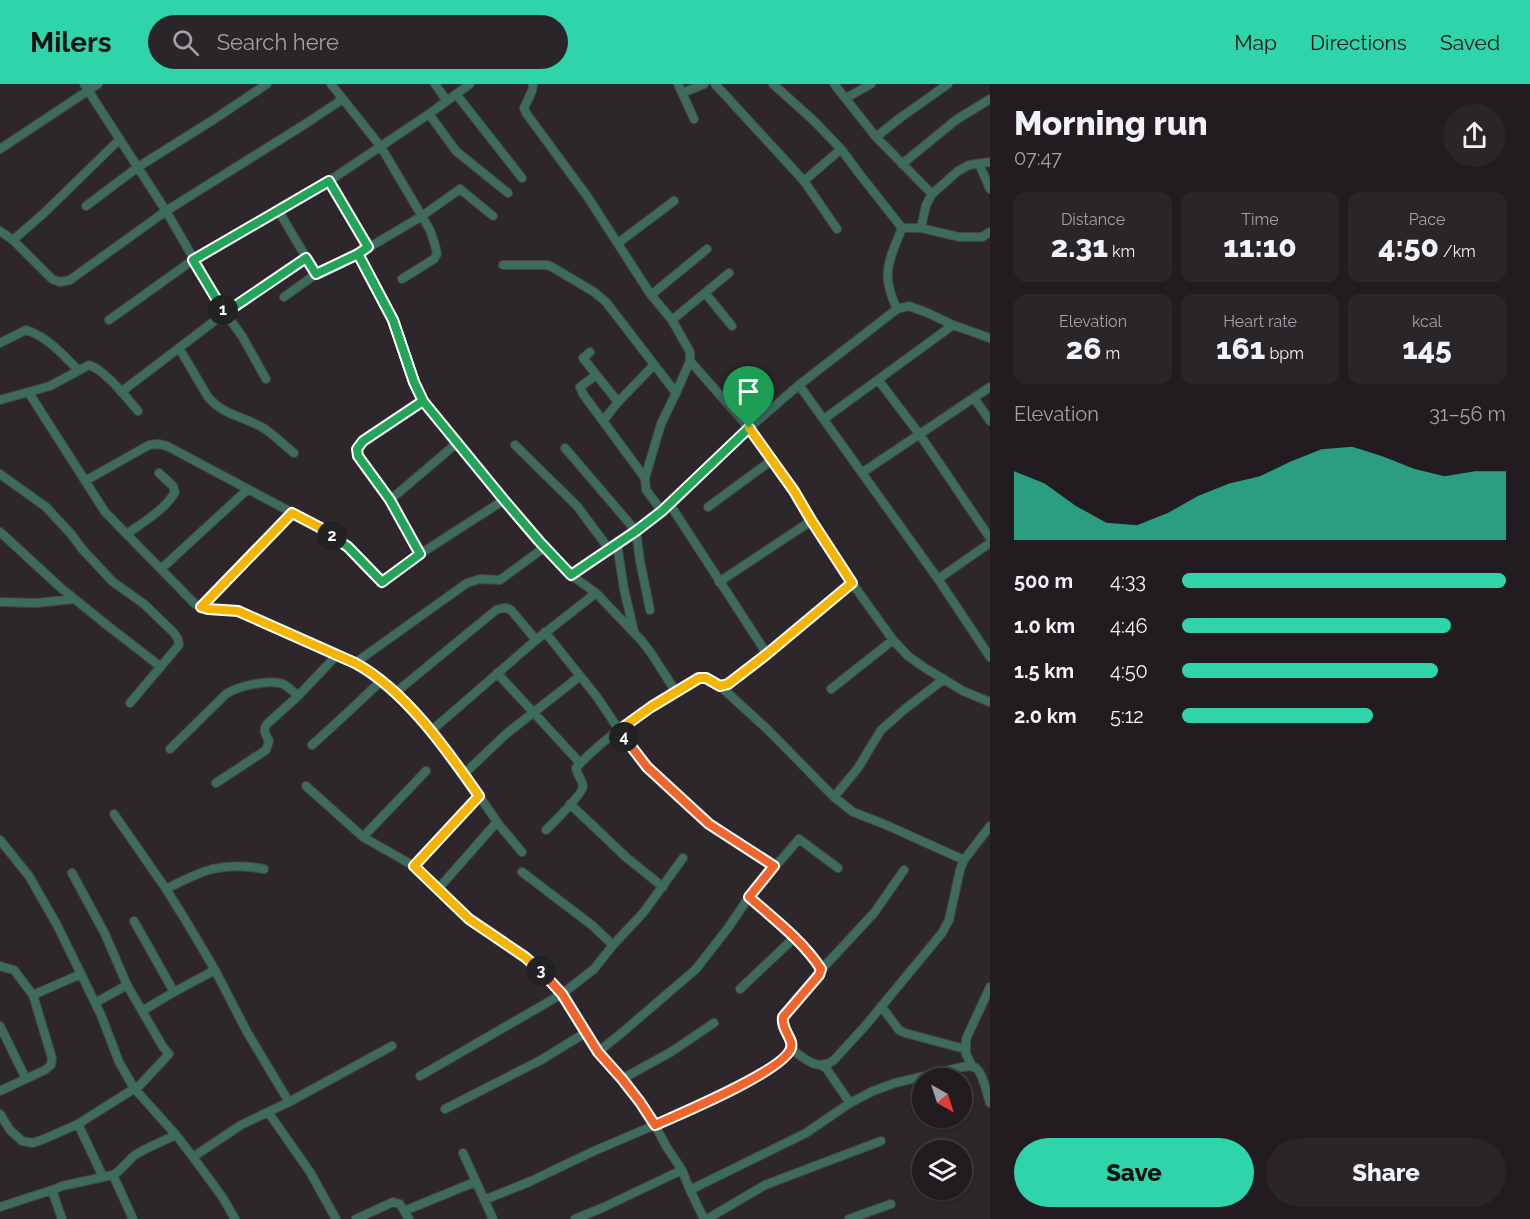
<!DOCTYPE html>
<html lang="en">
<head>
<meta charset="utf-8">
<style>
  body { margin:0; font-family:Raleway,sans-serif; background:#2a2529; color:#f1f3f6; height:100vh; display:flex; flex-direction:column; font-size:22px; white-space:nowrap }
  * { box-sizing:border-box; margin:0 }
  p { font-size:20px; color:#a2a1a5 }
  .icon { flex:none; width:33px; height:33px; fill:none; stroke:currentColor; stroke-width:2; stroke-linecap:round; stroke-linejoin:round }
  .map { position:relative; flex:1; overflow:hidden }
  .panel { display:flex; flex-direction:column; background:#221c20; width:540px }
  .panel>* { flex:none }
  .needle { width:39px; rotate:141deg }
  .tools { position:absolute; left:912px; top:984px; display:grid; gap:12px }
  .tools a { display:grid; place-items:center; width:60px; height:60px; border-radius:50%; background:#221c20; box-shadow:0 2px 4px #0004,0 0 0 2px #3f3a3e; font-size:30px }
  .pin { position:absolute; display:grid; place-items:center; width:51px; height:51px; color:#fff; margin:-62px -26px; border-radius:50% 50% 50% 0; rotate:-45deg; box-shadow:0 0 6px #0007 }
  .pin .icon { rotate:45deg }
  .km { position:absolute; width:30px; height:30px; margin:-15px; border-radius:50%; background:#222; color:#fff; font-size:16px; line-height:30px; text-align:center }
  .round { display:grid; place-items:center; flex:none; width:63px; height:63px; border-radius:32px; background:#2a2529 }
  .headline { display:flex; align-items:center; justify-content:space-between; height:102px; padding:0 24px }
  h1 { font-size:33px; font-weight:800; line-height:45px }
  .metrics { display:grid; grid-template-columns:repeat(3,1fr); gap:9px; height:102px; padding:6px 24px }
  .metrics div { display:grid; align-content:center; border-radius:12px; background:#2a2529; text-align:center }
  .metrics b { font-size:30px; font-weight:800 }
  .metrics small { font-size:16px; font-weight:400 }
  .metrics p { font-size:16px }
  .chart { height:168px; padding:12px 24px }
  .chart p { display:flex; justify-content:space-between }
  .chart svg { width:100%; height:108px; margin-top:6px; fill:#30d4aa; opacity:.7 }
  .cta { display:flex; gap:12px; margin-top:auto; padding:12px 24px }
  .cta a { flex:1; height:69px; border-radius:36px; background:#30d4aa; color:#111; font-size:24px; font-weight:800; line-height:69px; text-align:center }
  .cta a+a { background:#2a2529; color:#f1f3f6 }
  ul { padding:0 24px; list-style:none; font-size:20px }
  li { display:grid; grid-template-columns:96px 72px 1fr; align-items:center; height:45px }
  li i { height:15px; border-radius:8px; background:#30d4aa }
  header { display:flex; align-items:center; gap:36px; box-sizing:border-box; height:84px; padding:0 30px; background:#30d4aa; color:#111 }
  header strong { font-size:28px }
  nav { display:flex; gap:33px; margin-inline-start:auto; font-size:21px }
  .search { width:420px; height:54px; background:#2a2529; display:flex; align-items:center; gap:15px; box-sizing:border-box; padding:0 21px; border-radius:33px; color:#a2a1a5; font-size:22px }
  main { display:flex; flex:1; min-height:0 }
  .map>svg:first-child { display:block }
  .lines { fill:none; stroke-linecap:round; stroke-linejoin:round }
  .minor-casing { stroke:#494246; stroke-width:10 }
  .minor { stroke:#3d6c5c; stroke-width:8 }
  .split-1-casing { stroke:#fff; stroke-width:12 }
  .split-2-casing { stroke:#fff; stroke-width:12 }
  .split-3-casing { stroke:#fff; stroke-width:12 }
  .split-4-casing { stroke:#fff; stroke-width:12 }
  .split-5-casing { stroke:#fff; stroke-width:12 }
  .split-1 { stroke:#22a559; stroke-width:8 }
  .split-2 { stroke:#22a559; stroke-width:8 }
  .split-3 { stroke:#f5b400; stroke-width:8 }
  .split-4 { stroke:#f0652b; stroke-width:8 }
  .split-5 { stroke:#f5b400; stroke-width:8 }
</style>
</head>
<body>
<header>
<strong>Milers</strong>
<div class="search"><svg class="icon" aria-label="search" viewBox="0 0 24 24"><circle cx="10" cy="10" r="6"/><path d="M15 15l6 6"/></svg>Search here</div>
<nav><a>Map</a><a>Directions</a><a>Saved</a></nav>
</header>
<main>
<div class="map">
<svg width="990" height="1135" viewBox="0 0 990 1135">
  <rect width="100%" height="100%" fill="#2d262a"/>
  <g class="lines">
    <defs>
      <path id="minor" d="M84,0l82,127 59,102 17,23 24,43
        M331,0l50,63 49,83 5,15 2,9 -3,5 -32,20
        M435,0l12,17
        M533,0l-1,7 -8,17 2,5 61,83 64,99 21,25 18,32v9l-14,32 -15,31 -16,54 1,12 16,21
        M678,0l16,35
        M715,0l89,97 33,48
        M773,0l40,36 28,29 17,23 44,56h19l38,9h23l8,-5
        M834,0l42,53 56,57
        M682,9l22,-9
        M456,10l66,84
        M846,14l25,-14
        M429,30l27,37 52,42
        M876,53l24,-19 48,-34
        M0,65l98,-65
        M902,80l54,-44 34,-21
        M979,80l11,25
        M329,97l39,66
        M804,97l37,-32
        M86,122l52,-39 75,-47 54,-36
        M278,126l38,64
        M921,144l5,-23 6,-11 26,-23 11,-6 21,-3
        M0,147l13,9 39,39 8,3 10,-2 96,-69 136,-85 41,-27
        M13,156l30,-26 77,-75
        M618,159l56,-42
        M358,170l35,66 21,62 9,19 81,99 35,41 32,34 25,18 45,47 10,13 25,39
        M503,181h44l5,2 42,25 12,10 70,91
        M705,209l27,33
        M651,211l56,-46
        M284,213l32,-23 42,-20 64,-38 38,-27 33,27
        M897,225c-17,-35 -8,-48 5,-81
        M109,236l84,-60 136,-79 100,-67 41,-30
        M672,236l57,-47
        M0,259l26,-13c22,7 36,24 52,40
        M179,264l29,49c17,20 37,19 57,32 10,7 19,16 29,24
        M590,268l-7,6 35,44
        M690,277l59,67 45,63 17,30 41,62 41,57 15,16 17,12 38,23 27,11
        M596,291l-16,12 3,7 62,84
        M879,297l41,54 70,103
        M799,301l139,194 52,78
        M121,308l104,-79 81,-55
        M29,309l76,119 90,92 13,5 30,2 128,58 29,24 36,38 33,43 36,52 22,26
        M974,314l16,23
        M0,316l50,-14 39,-21c16,5 37,32 49,46
        M824,335l129,-94
        M603,337l15,-19 36,-37
        M515,361l62,61 32,43
        M565,364l71,83 4,30 10,49
        M863,388l127,-85
        M0,390l46,33 25,27 12,16 30,32 31,22 30,29 4,6 1,6 -49,58
        M85,397l64,-36 9,-1 9,2 152,81 29,20 34,35 38,-28 84,-54
        M390,416l67,-57
        M669,419l98,151
        M708,423l64,-47
        M0,448l61,56 47,38 53,41
        M127,450c16,-12 38,-24 48,-42l-2,-6 -14,-13
        M617,460l7,45 10,43
        M420,470l-30,-54 -32,-44 -1,-7 6,-8 60,-40
        M161,485l87,-80
        M571,491l65,-44 26,-20 87,-83 50,-43 98,-76 12,-3 19,7 25,12 37,13
        M938,495l52,-36
        M719,498l92,-61
        M0,518l36,1 38,-4
        M201,523l91,-94
        M545,548l52,65 22,33 28,37 62,57 65,42
        M355,579l112,-80 13,-4 20,1 45,-33
        M497,589l83,90
        M720,602l47,43 67,68 19,15 31,12 80,36
        M831,605l62,-49
        M395,609l101,-83c6,-2 10,-3 15,0l25,30
        M431,647l105,-91 60,-47
        M312,661l34,-31 35,-33
        M170,665l56,-55c12,-8 43,-15 57,-10 6,3 11,8 15,12
        M464,690l42,-40 74,-58
        M216,699l50,-33 3,-9c-3,-7 -7,-10 -2,-17l31,-28 39,-41
        M306,702l57,51 51,29 55,53 56,38 14,11 23,26 36,58 24,27 18,23 15,23 11,21 16,24 -80,38 -27,11
        M834,713l24,-29 23,-38 24,-21 39,-30
        M570,720l57,54 36,29
        M114,730l52,75 20,32 29,49 32,62 42,70 -48,23 -48,32
        M546,746c7,-7 37,-36 37,-44 -1,-6 -6,-12 -7,-18 32,-36 82,-65 122,-90l8,-1 14,9 8,-2 39,-30 85,-71
        M363,753l63,-66
        M0,756l29,36 28,49 44,90 18,47 15,26 42,47 17,22 30,41 12,21
        M414,782l65,-70
        M522,788l71,54 20,19
        M166,805c37,-19 56,-28 98,-20
        M438,805l59,-67
        M134,837l40,71
        M0,882l14,4 19,25 19,63 -1,7 -6,5 -45,21
        M821,886l53,-57 30,-43
        M740,905l55,-52
        M33,911l48,-21
        M95,919l32,-18
        M881,922l18,24 6,3 60,16
        M142,927l32,-19 41,-22
        M0,942l26,53
        M791,965c15,10 26,23 43,11l32,-35 76,-92 7,-13 11,-50 4,-10 26,-34
        M598,968l26,-21 72,-62 32,-41 21,-31 50,-58 39,29
        M821,981l5,3 24,35
        M972,982l-6,-12v-15l24,-52
        M420,992l142,-82 32,-25 19,-24 30,-32 40,-55
        M622,995l49,-27 43,-29
        M289,1018l103,-56
        M445,1025l96,-49 44,-27
        M268,1028l42,60 26,47
        M0,1030l10,16 12,11 11,2 11,-4 34,-15 62,-39 29,-31 -6,-7 -36,-62 -22,-51 -33,-61
        M78,1040l25,53
        M463,1069l30,66
        M682,1086l8,20 14,29
        M113,1091l20,44
        M690,1106l116,-57 44,-30 23,-12 22,-8 67,-16c5,-1 11,-2 15,2 6,5 10,25 13,34
        M484,1116l45,-18 65,-31 61,-26 99,-46 31,-22 6,-8 1,-6 -10,-19 1,-7 36,-42 2,-5c-18,-29 -47,-50 -72,-73
        M0,1123l55,-18
        M404,1127l71,-29
        M62,1135l-9,-26 2,-4 7,-3 51,-11c9,-5 14,-14 22,-20 13,-8 28,-14 41,-20
        M356,1135l37,-17 7,2 9,15
        M707,1135l58,-34 116,-44
        M849,1135l42,-15"/>
    </defs>
    <use href="#minor" class="minor-casing"/>
    <use href="#minor" class="minor"/>
  </g>
  <g class="lines">
    <defs>
      <path id="split-1" d="M223,226l2,3 81,-55 10,16 42,-20 35,66 21,62 9,19 81,99 35,41 32,34 65,-44 26,-20 87,-83"/>
      <path id="split-2" d="M223,226l-30,-50 136,-79 39,66 -10,7 35,66 21,62 9,19 -60,40 -6,8 1,7 32,44 30,54 -38,28 -34,-35 -16,-11"/>
      <path id="split-3" d="M332,452l-13,-9 -27,-14 -91,94 7,2 30,2 117,52c50,27 92,87 124,133l-65,70 55,53 56,38 16,14"/>
      <path id="split-4" d="M541,887l21,23 36,58 24,27 18,23 15,23c25,-11 130,-55 136,-77 3,-9 -10,-18 -8,-31l36,-42 2,-6c-18,-28 -47,-50 -72,-72l25,-31 -65,-42 -62,-57 -23,-30"/>
      <path id="split-5" d="M624,653l-5,-7 32,-23 48,-29h7l14,8 8,-2 39,-30 85,-71 -41,-63 -17,-29 -45,-63"/>
    </defs>
    <use href="#split-1" class="split-1-casing"/>
    <use href="#split-2" class="split-2-casing"/>
    <use href="#split-3" class="split-3-casing"/>
    <use href="#split-4" class="split-4-casing"/>
    <use href="#split-5" class="split-5-casing"/>
    <use href="#split-1" class="split-1"/>
    <use href="#split-2" class="split-2"/>
    <use href="#split-3" class="split-3"/>
    <use href="#split-4" class="split-4"/>
    <use href="#split-5" class="split-5"/>
  </g>
</svg>
<div class="tools">
<a><svg class="needle" viewBox="-14 -14 28 28"><path d="M0-13l5 13h-10z" fill="#e53935"/><path d="M0 13l5-13h-10z" fill="#a2a1a5"/></svg></a>
<a><svg class="icon" aria-label="layers" viewBox="0 0 24 24"><path d="M12 4l9 5-9 5-9-5zM3 14l9 5 9-5"/></svg></a>
</div>
<div class="pin" style="left:749px;top:344px;background:#1e9e55"><svg class="icon" aria-label="arrive" viewBox="0 0 24 24"><path d="M6 21V4h12l-3 4 3 4H6"/></svg></div>
<b class="km" style="left:223px;top:226px">1</b>
<b class="km" style="left:332px;top:452px">2</b>
<b class="km" style="left:541px;top:887px">3</b>
<b class="km" style="left:624px;top:653px">4</b>
</div>
<section class="panel">
<div class="headline"><div><h1>Morning run</h1><p>07:47</p></div><a class="round"><svg class="icon" aria-label="share" viewBox="0 0 24 24"><path d="M12 15V3M7 8l5-5 5 5M5 13v7h14v-7"/></svg></a></div>
<div class="metrics">
<div><p>Distance</p><b>2.31<small> km</small></b></div>
<div><p>Time</p><b>11:10</b></div>
<div><p>Pace</p><b>4:50<small> /km</small></b></div>
</div>
<div class="metrics">
<div><p>Elevation</p><b>26<small> m</small></b></div>
<div><p>Heart rate</p><b>161<small> bpm</small></b></div>
<div><p>kcal</p><b>145</b></div>
</div>
<div class="chart"><p><span>Elevation</span>31–56 m</p>
<svg viewBox="0 0 160 44" preserveAspectRatio="none"><path d="M0 44V16L10 21L20 30L30 37L40 38L50 33L60 26L70 21L80 18L90 12L100 7L110 6L120 10L130 15L140 18L150 16L160 16V44z"/></svg>
</div>
<ul>
<li><b>500 m</b>4:33<i style="width:100%"></i></li>
<li><b>1.0 km</b>4:46<i style="width:83%"></i></li>
<li><b>1.5 km</b>4:50<i style="width:79%"></i></li>
<li><b>2.0 km</b>5:12<i style="width:59%"></i></li>
</ul>
<div class="cta"><a>Save</a><a>Share</a></div>
</section>
</main>
</body>
</html>
